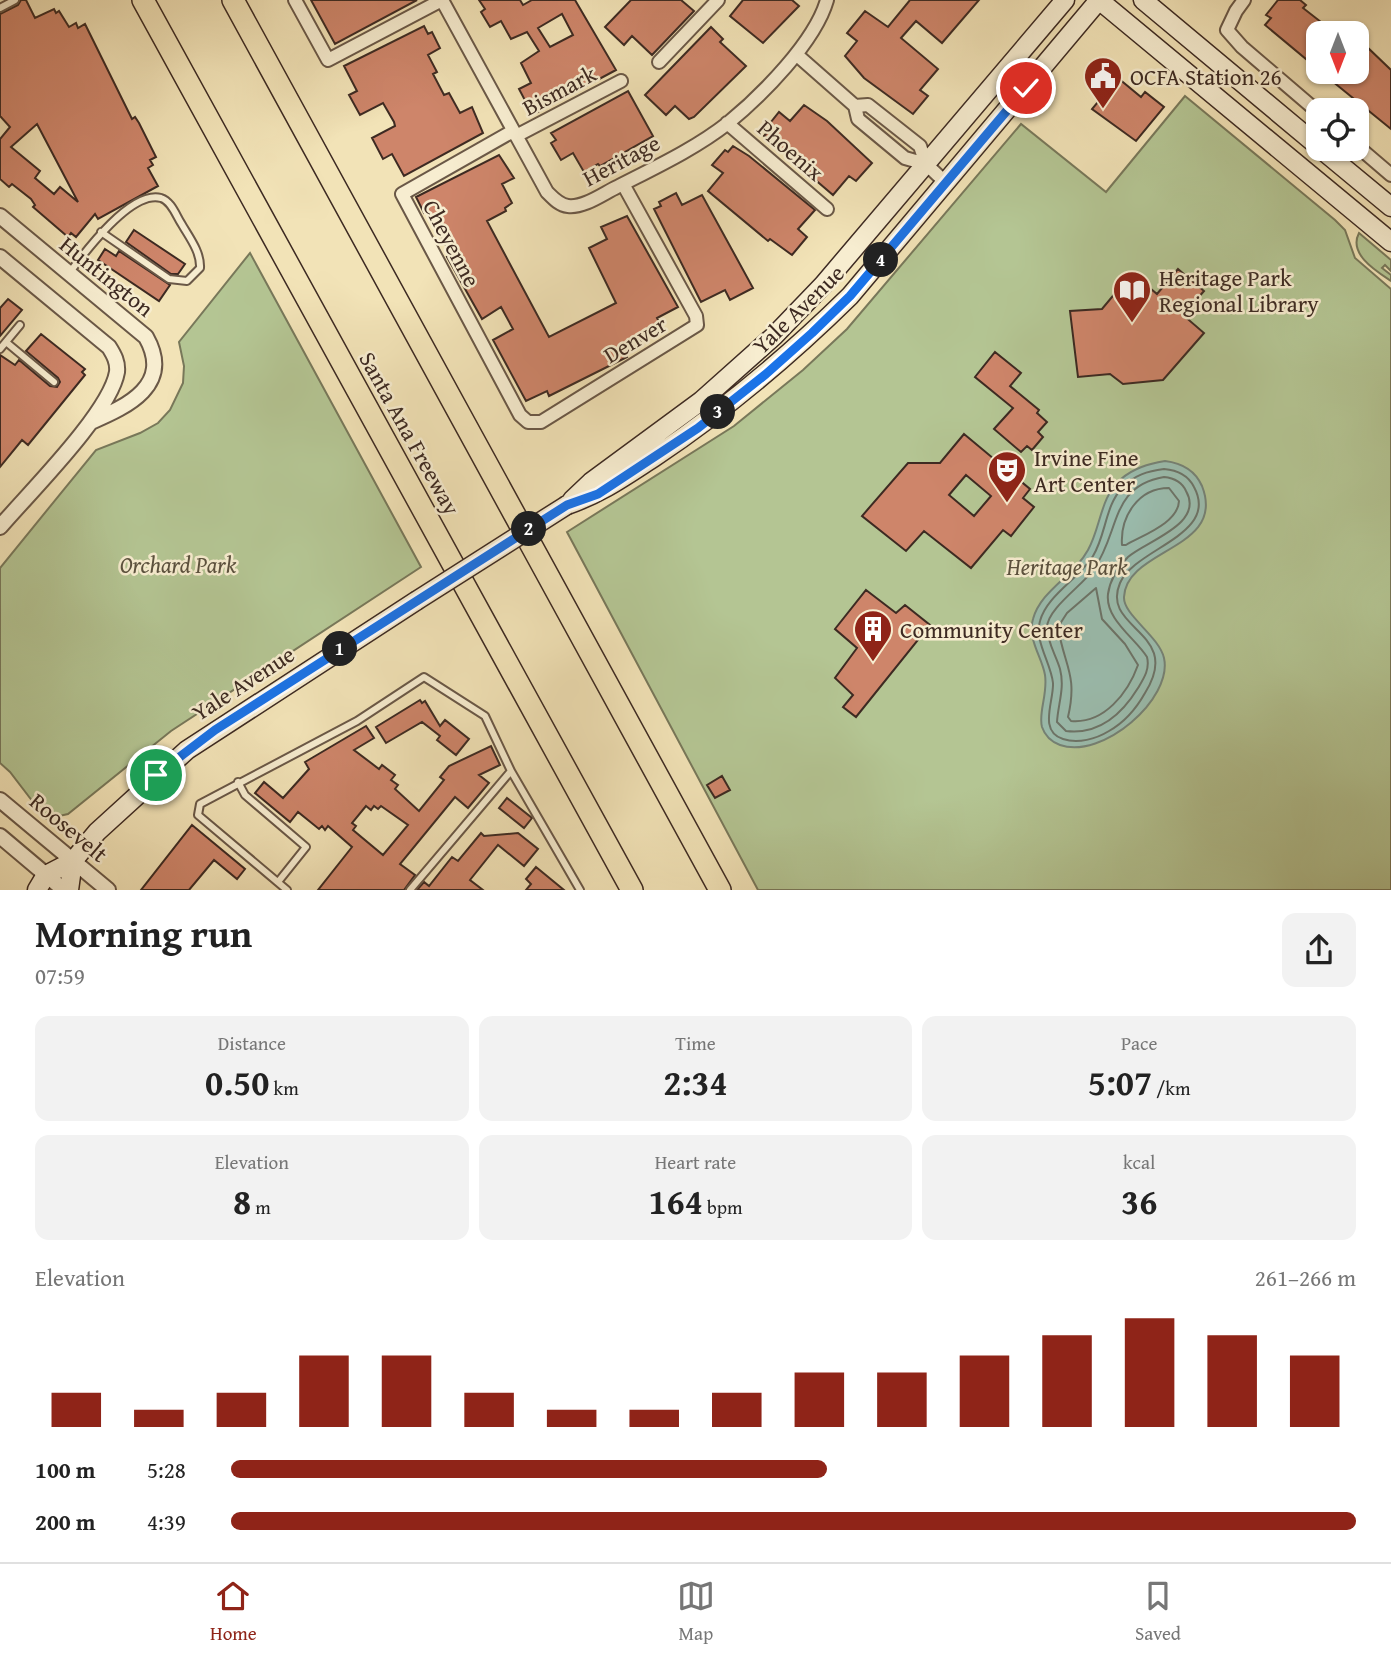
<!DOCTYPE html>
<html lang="en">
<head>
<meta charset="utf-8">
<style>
  body { margin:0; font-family:"Gentium Book Plus",serif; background:#f2f2f2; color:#222; height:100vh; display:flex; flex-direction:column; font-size:26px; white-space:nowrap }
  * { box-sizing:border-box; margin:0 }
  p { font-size:23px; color:#767676 }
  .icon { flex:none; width:38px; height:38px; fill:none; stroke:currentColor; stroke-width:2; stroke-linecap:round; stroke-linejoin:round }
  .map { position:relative; height:890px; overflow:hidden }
  .drawer { display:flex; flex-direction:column; background:#fff; flex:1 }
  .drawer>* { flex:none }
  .needle { width:46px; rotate:180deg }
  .fabs { position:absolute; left:1306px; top:21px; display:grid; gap:14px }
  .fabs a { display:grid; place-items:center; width:63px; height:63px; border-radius:14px; background:#fff; box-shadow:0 2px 5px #0004; font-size:35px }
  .pin { position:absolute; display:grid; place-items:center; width:60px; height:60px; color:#fff; margin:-30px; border:4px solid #fff; border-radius:50%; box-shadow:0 2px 7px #0007 }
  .km { position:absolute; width:35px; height:35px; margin:-18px; border-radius:50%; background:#222; color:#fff; font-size:19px; line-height:35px; text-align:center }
  .round { display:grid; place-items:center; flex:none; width:74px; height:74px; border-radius:14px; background:#f2f2f2 }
  .overview { display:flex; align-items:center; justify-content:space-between; height:119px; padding:0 35px }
  h1 { font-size:38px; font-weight:600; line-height:52px }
  .figures { display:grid; grid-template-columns:repeat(3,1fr); gap:10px; height:119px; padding:7px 35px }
  .figures div { display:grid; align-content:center; border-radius:14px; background:#f2f2f2; text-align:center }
  .figures b { font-size:35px; font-weight:600 }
  .figures small { font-size:19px; font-weight:400 }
  .figures p { font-size:19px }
  .chart { height:196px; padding:14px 35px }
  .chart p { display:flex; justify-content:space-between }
  .chart svg { width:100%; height:126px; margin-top:7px; stroke:#8f2418; stroke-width:6 }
  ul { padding:0 35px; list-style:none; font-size:23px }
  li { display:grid; grid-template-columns:112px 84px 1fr; align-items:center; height:52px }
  li i { height:18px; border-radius:9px; background:#8f2418 }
  .dock { display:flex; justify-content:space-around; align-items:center; height:98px; border-top:2px solid #e0e0e0; background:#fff; font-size:19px; color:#767676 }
  .dock a { display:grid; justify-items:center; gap:4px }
  .dock .active { color:#8f2418 }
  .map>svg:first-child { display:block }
  .green { fill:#b4c593; stroke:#78785a; stroke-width:2 }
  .water { fill:#9bbeb0; stroke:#758377; stroke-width:2 }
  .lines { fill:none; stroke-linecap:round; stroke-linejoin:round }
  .shore { stroke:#6c7469; stroke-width:2 }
  .building { fill:#ce856a; stroke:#3d2a22; stroke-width:2; fill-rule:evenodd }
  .service-casing { stroke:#6a5847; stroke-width:10 }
  .minor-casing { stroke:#6a5847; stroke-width:16 }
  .tertiary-casing { stroke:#6a5847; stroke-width:18 }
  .secondary-casing { stroke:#3d2a22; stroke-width:21 }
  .motorway-casing { stroke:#3d2a22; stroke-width:24 }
  .service { stroke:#f7edd0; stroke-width:6 }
  .minor { stroke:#f7edd0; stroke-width:12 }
  .tertiary { stroke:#f7edd0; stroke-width:14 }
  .secondary { stroke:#f7edd0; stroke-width:18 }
  .motorway { stroke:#f2e3b7; stroke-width:21 }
  .secondary-bridge-casing { stroke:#3d2a22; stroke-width:21; stroke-linecap:butt }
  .secondary-bridge { stroke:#f7edd0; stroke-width:18 }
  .route-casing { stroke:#fff; stroke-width:14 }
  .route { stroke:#1a73e8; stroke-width:9 }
  .labels { text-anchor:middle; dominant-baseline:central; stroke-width:5; stroke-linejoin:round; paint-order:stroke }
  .poi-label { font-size:23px; fill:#3d2a22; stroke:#f7edd0; text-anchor:start }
  .street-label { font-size:23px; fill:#3d2a22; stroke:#f7edd0 }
  .park-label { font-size:23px; font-style:italic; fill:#5b513e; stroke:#f7edd0 }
</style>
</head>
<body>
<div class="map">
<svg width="1391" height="890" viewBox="0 0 1391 890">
  <rect width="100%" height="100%" fill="#f2e3b7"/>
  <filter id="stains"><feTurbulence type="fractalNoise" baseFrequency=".00286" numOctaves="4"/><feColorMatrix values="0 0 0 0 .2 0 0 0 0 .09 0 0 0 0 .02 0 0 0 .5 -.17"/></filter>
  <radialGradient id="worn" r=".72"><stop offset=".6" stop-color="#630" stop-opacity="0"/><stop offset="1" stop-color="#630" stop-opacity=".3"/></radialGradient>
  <path class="green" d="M1185,96l150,124 10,10 10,28 36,31v601h-633l-191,-358 167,-106 69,-56 44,-41 174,-205 85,68z
    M1359,233l32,27v11l-6,-6 -3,3 9,7v6c-15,-10 -43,-27 -32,-48z
    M250,253l171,314 -250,164 -103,83 -22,5 -36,-47 -10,-9v-195l96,-118 44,-17 18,-10 12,-13 13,-27 1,-17 -5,-24z"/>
  <path class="water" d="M1165,461c16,2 30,9 37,25 25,64 -76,62 -78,111 -1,18 35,39 40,61 9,41 -62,102 -104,87 -8,-3 -15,-9 -18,-18 -4,-14 6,-33 3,-52 -3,-18 -18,-36 -12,-56 8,-29 41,-43 55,-69 13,-23 12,-53 33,-71 13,-11 27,-15 44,-18z"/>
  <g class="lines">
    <path class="shore" d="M1164,469c13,1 24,6 30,18 26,48 -59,61 -74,96 -20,47 64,48 25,110 -9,16 -20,29 -36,38 -13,8 -31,13 -46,8 -25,-8 -9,-38 -10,-56 -2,-20 -19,-42 -13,-62 7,-26 39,-42 53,-65 13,-21 12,-50 29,-68 12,-13 26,-17 42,-19z
      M1164,477c10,1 18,5 22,14 19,33 -40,50 -58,66 -10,10 -18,23 -20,37 -3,25 27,44 39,63 3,12 -3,21 -9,31 -16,26 -39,47 -72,43l-9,-9c1,-18 8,-34 3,-53 -4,-14 -13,-27 -13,-42 1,-19 36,-42 47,-58 26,-37 16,-83 70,-92z
      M1169,488l10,13c-1,22 -36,34 -53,44h-4c-2,-28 16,-57 47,-57z
      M1096,588l6,31 23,25 13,21c-10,28 -34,59 -67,56l-3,-4c10,-43 -4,-51 -10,-90l9,-14z"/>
  </g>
  <path class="building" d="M21,0h5l9,18 19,-9 2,4 3,-2 10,16 7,-4 2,5 7,-4 47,95 3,-2 4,6 17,34 -6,3 3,5 -5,3 10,18 -60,33 -3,-5 -19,23 -5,-4 -3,4 -35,-30 2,-2 -4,-6 -19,-15 -3,3 -9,-8v-40l10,-12 -10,-11v-102l18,-9zM37,124l20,38 21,40 -18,-15 -6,7 -19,-16 5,-7 -29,-24z
    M311,0h106l-82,44z
    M479,0h41l3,5 9,-5h43l41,70 -80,43 -5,-9 -3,2 -9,-17 12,-6 -10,-20 18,-12 -12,-19 -16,7 -10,-18 -11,6 -9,-15 4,-3zM562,14l11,21 -23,12 -12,-19z
    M631,0h50l13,11 -42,44 -20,-19 -8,9 -19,-18z
    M743,0h49l7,6 -36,37 -33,-27z
    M910,0h69l-37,43 -26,-22 -15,17 37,31 -18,21 8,6 -15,18 -49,-36 -19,-22 12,-15 -10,-8 18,-22 23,16z
    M1278,0h22l6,5 -3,3 32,25h-17v36l-53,-44 6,-7 -5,-3z
    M424,26l4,8 4,-2 8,16 -12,7 9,17 -4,2 11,21 5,-2 11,20 12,-6 11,26 -79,43 -12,-22 -9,5 -11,-21 23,-12 -1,-4 -11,-19 -23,12 -11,-20 8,-4 -13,-25z
    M711,27l12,12 -3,3 26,24 -52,51 -5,2 -14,-13 -9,9 -21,-20z
    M1356,45l6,5 4,-4 25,24v59l-70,-57h35z
    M1118,78l23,19 4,-5 19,15 -28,34 -44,-32z
    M628,91l25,45 -53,30 -2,-2 -14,8 -11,-19 -12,7 -10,-17 5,-3 -5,-7z
    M804,105l23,16 45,42 -16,18 -7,-5 -16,19 -69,-59 6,-7 -3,-2 12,-15 11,9z
    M733,146l16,10 66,54 -17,19 9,8 -15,18 -22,-16 -2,2 -60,-50 15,-18 -11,-8 13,-15 3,2z
    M499,155l15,23 -12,6 10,19 -7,5 1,3 -19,10 62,116 67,-34 -27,-55 18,-9 -6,-12 26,-11 51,91 -21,11 6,11 -40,21 4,7 -78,39 -2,-5 -21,10 -33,-61 20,-11 -12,-22 -19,12 -35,-62 4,-2 -23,-44 -4,2 -8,-16z
    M676,193l6,12 20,-10 51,93 -23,12 -5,-10 -24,12 -47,-93 7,-3 -2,-4z
    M134,230l51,34 -7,10h-7l-45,-32z
    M105,249l11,7 3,-5 51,34 -11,16 -61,-41z
    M1178,269l26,22 -21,24 21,18 -41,47 -40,4 -13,-10 -32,3 -8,-66 32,-2 30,-36 25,21z
    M8,299l14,11 -22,26v-28z
    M41,334l44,35 -3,3 3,3 -57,70 -6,-5 -22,27v-112l15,10 4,-5 31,26 7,1 3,-5 -2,-4 -32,-27z
    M995,352l26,21 -11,13 29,24 -2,3 10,9 -9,10 5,5 -11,13 -5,-4 -6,6 -27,-23 19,-21 -38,-31z
    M964,434l66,55 -7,9 11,9 -23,29 -8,-6 -32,38 -47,-37 -18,20 -44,-35 46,-53h32zM966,475l25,21 -17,20 -25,-21z
    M866,590l30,23 9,-8 25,20 -74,92 -13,-10 10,-12 -18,-17 22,-30 -22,-19z
    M420,700l2,3 3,-2 15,25 5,-6 24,19 -13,16 -19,-15 3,-4 -18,-14 -36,21 -10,-16z
    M366,726l8,12 -20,12 25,19 3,-4 13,10 -4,5 7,5 -3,4 24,22 25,-31 -4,-3 9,-11 42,-20 9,19 -21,10 10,8 -21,25 -13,-11 -55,67 15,11 -11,15h-86l34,-43 -24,-21 -3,4 -3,-4 -3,3 -21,-17 -8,10 -35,-29 9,-11 19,16 26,-29 -4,-7zM366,806l5,4 3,-4 4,3 3,-3 27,19 -25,30 -30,-25 3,-4 -4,-3z
    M722,776l8,14 -15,8 -8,-13z
    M507,798l25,20 -8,10 -25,-20z
    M192,825l53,44 -8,10 -23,-19 -25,30h-48z
    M481,833l3,3 34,-3 20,16 -14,17 -26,-21 -28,35 13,10h-66l7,-8 5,4 23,-29 6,4z
    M536,867l28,23h-38l5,-6 -5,-5z"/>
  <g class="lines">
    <defs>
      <path id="service" d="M0,8l15,-8
        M70,272c15,-20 61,-82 91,-74 10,3 15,17 20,25 8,14 20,29 19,45l-13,13 -18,-2 -68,-47
        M6,342l48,40
        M0,349l20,-24
        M511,771l69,119
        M238,782l7,13 61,52 -28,35
        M287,890l-89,-75 2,-11 157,-83 67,-44 61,39 26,55 -101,119"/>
      <path id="minor" d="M295,0l33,60 114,-60
        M442,0l105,192c6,6 12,13 21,14 16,2 36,-13 49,-19 37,-19 78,-38 111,-64 34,-28 87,-81 99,-123
        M1244,0l-8,11 -9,19 15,17 76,65
        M797,55l58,51 3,13 47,39 21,6
        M659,62l59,-62
        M855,106l13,-1 52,41 6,18 20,19
        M727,123l100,86
        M513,131l-111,63 118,221 8,7h13l156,-97 -1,-9 -73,-132
        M516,136l105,-55
        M1356,145l35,30"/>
      <path id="tertiary" d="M0,216l146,121c27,48 -18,69 -55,85
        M0,257l109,90c5,8 9,15 8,25 -7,41 -88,121 -117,155
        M0,800l108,90
        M0,836l64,54"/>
      <path id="secondary" d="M1099,0l292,242
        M1143,0l175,146
        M1321,149l70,58
        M572,500l19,-18 110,-81 73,-65 49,-51 242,-285
        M567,505c35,-12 58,-29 89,-49 70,-47 134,-101 194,-160l249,-296
        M37,890l9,-15 27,-14 24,-29 90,-82 229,-149
        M69,890l4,-29"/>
      <path id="motorway" d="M143,0l489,890
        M233,0l487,890"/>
    </defs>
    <use href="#service" class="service-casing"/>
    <use href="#minor" class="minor-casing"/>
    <use href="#tertiary" class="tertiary-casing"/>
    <use href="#secondary" class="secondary-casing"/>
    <use href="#motorway" class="motorway-casing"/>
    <use href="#service" class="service"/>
    <use href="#minor" class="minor"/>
    <use href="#tertiary" class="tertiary"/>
    <use href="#secondary" class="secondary"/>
    <use href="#motorway" class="motorway"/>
    <defs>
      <path id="secondary-bridge" d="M416,601l151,-96"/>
    </defs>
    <use href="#secondary-bridge" class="secondary-bridge-casing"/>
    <use href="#secondary-bridge" class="secondary-bridge"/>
  </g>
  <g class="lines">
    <defs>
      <path id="route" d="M156,775l59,-45 352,-225 31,-11 100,-66 68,-54 46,-41 38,-37 176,-208"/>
    </defs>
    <use href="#route" class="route-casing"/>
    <use href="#route" class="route"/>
  </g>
  <defs>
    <symbol id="civic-pin" viewBox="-11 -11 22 30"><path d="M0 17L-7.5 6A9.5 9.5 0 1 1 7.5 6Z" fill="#8f2418" stroke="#f7edd0"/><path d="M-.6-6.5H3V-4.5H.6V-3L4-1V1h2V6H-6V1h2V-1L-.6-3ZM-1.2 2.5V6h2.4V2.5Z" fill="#fff"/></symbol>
    <symbol id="library-pin" viewBox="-11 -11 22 30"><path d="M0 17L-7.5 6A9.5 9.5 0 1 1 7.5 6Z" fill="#8f2418" stroke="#f7edd0"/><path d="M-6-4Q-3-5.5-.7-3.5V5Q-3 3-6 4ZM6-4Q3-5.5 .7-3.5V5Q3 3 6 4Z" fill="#fff"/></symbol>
    <symbol id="theatre-pin" viewBox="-11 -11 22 30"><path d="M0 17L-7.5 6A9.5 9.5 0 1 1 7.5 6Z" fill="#8f2418" stroke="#f7edd0"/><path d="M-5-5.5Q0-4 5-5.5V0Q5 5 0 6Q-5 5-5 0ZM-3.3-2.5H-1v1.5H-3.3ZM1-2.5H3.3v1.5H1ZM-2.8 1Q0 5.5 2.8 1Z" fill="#fff"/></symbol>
    <symbol id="building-pin" viewBox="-11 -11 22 30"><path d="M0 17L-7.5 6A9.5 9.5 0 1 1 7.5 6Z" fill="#8f2418" stroke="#f7edd0"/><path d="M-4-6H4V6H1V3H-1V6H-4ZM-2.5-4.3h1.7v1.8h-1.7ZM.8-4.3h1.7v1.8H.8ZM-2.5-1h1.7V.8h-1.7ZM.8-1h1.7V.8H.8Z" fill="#fff"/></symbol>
  </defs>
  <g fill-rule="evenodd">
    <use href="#civic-pin" x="1081" y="54" width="44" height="60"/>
    <use href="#library-pin" x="1110" y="268" width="44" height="60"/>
    <use href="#theatre-pin" x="985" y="448" width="44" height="60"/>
    <use href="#building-pin" x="851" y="607" width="44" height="60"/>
  </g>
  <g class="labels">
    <g class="poi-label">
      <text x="1130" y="76">OCFA Station 26</text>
      <text x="1159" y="277">Heritage Park<tspan x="1159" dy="26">Regional Library</tspan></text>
      <text x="1034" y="457">Irvine Fine<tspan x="1034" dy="26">Art Center</tspan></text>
      <text x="900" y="629">Community Center</text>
    </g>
    <g class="street-label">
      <text transform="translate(559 90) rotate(-28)">Bismark</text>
      <text transform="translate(791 150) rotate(41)">Phoenix</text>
      <text transform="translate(621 160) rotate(-28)">Heritage</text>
      <text transform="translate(452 243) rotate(62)">Cheyenne</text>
      <text transform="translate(107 276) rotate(39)">Huntington</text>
      <text transform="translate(798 309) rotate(-44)">Yale Avenue</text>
      <text transform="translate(635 339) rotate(-31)">Denver</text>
      <text transform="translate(410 433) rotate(61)">Santa Ana Freeway</text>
      <text transform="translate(243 683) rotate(-33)">Yale Avenue</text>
      <text transform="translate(69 827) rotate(40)">Roosevelt</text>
    </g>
    <g class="park-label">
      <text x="178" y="564">Orchard Park</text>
      <text x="1067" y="566">Heritage Park</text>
    </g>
  </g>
  <rect width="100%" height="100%" filter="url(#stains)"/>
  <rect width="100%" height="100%" fill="url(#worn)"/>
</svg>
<div class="fabs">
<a><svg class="needle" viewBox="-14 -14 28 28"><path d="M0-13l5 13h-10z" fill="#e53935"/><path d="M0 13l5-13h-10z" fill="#767676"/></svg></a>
<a><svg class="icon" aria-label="locate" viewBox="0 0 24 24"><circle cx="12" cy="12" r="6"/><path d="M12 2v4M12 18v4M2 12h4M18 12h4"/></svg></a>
</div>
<div class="pin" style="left:156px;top:775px;background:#1e9e55"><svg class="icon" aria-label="arrive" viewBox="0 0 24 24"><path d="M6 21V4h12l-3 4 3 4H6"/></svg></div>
<div class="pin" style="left:1026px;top:88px;background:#d93025"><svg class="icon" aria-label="check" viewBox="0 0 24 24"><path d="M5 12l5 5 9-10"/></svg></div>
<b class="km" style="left:340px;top:649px">1</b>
<b class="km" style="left:529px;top:529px">2</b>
<b class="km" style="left:718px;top:412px">3</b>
<b class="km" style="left:881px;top:260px">4</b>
</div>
<section class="drawer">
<div class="overview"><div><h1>Morning run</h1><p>07:59</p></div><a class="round"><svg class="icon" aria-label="share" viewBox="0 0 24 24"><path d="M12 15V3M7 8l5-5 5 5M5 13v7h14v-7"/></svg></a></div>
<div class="figures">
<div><p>Distance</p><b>0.50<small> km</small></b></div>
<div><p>Time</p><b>2:34</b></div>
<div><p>Pace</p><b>5:07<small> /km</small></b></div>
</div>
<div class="figures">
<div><p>Elevation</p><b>8<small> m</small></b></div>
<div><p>Heart rate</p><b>164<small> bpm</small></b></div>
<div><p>kcal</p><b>36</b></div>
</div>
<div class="chart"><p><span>Elevation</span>261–266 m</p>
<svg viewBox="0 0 160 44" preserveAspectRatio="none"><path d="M5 44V32M15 44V38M25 44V32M35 44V19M45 44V19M55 44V32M65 44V38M75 44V38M85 44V32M95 44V25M105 44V25M115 44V19M125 44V12M135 44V6M145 44V12M155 44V19"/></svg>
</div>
<ul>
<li><b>100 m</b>5:28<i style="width:53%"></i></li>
<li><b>200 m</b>4:39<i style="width:100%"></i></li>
</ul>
</section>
<nav class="dock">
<a class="active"><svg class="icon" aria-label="home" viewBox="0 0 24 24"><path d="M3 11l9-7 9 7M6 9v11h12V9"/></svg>Home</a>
<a><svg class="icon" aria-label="map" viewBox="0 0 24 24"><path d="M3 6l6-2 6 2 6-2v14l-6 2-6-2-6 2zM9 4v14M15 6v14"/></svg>Map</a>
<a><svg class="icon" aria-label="saved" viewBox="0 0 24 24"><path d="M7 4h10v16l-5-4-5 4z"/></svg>Saved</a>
</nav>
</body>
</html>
